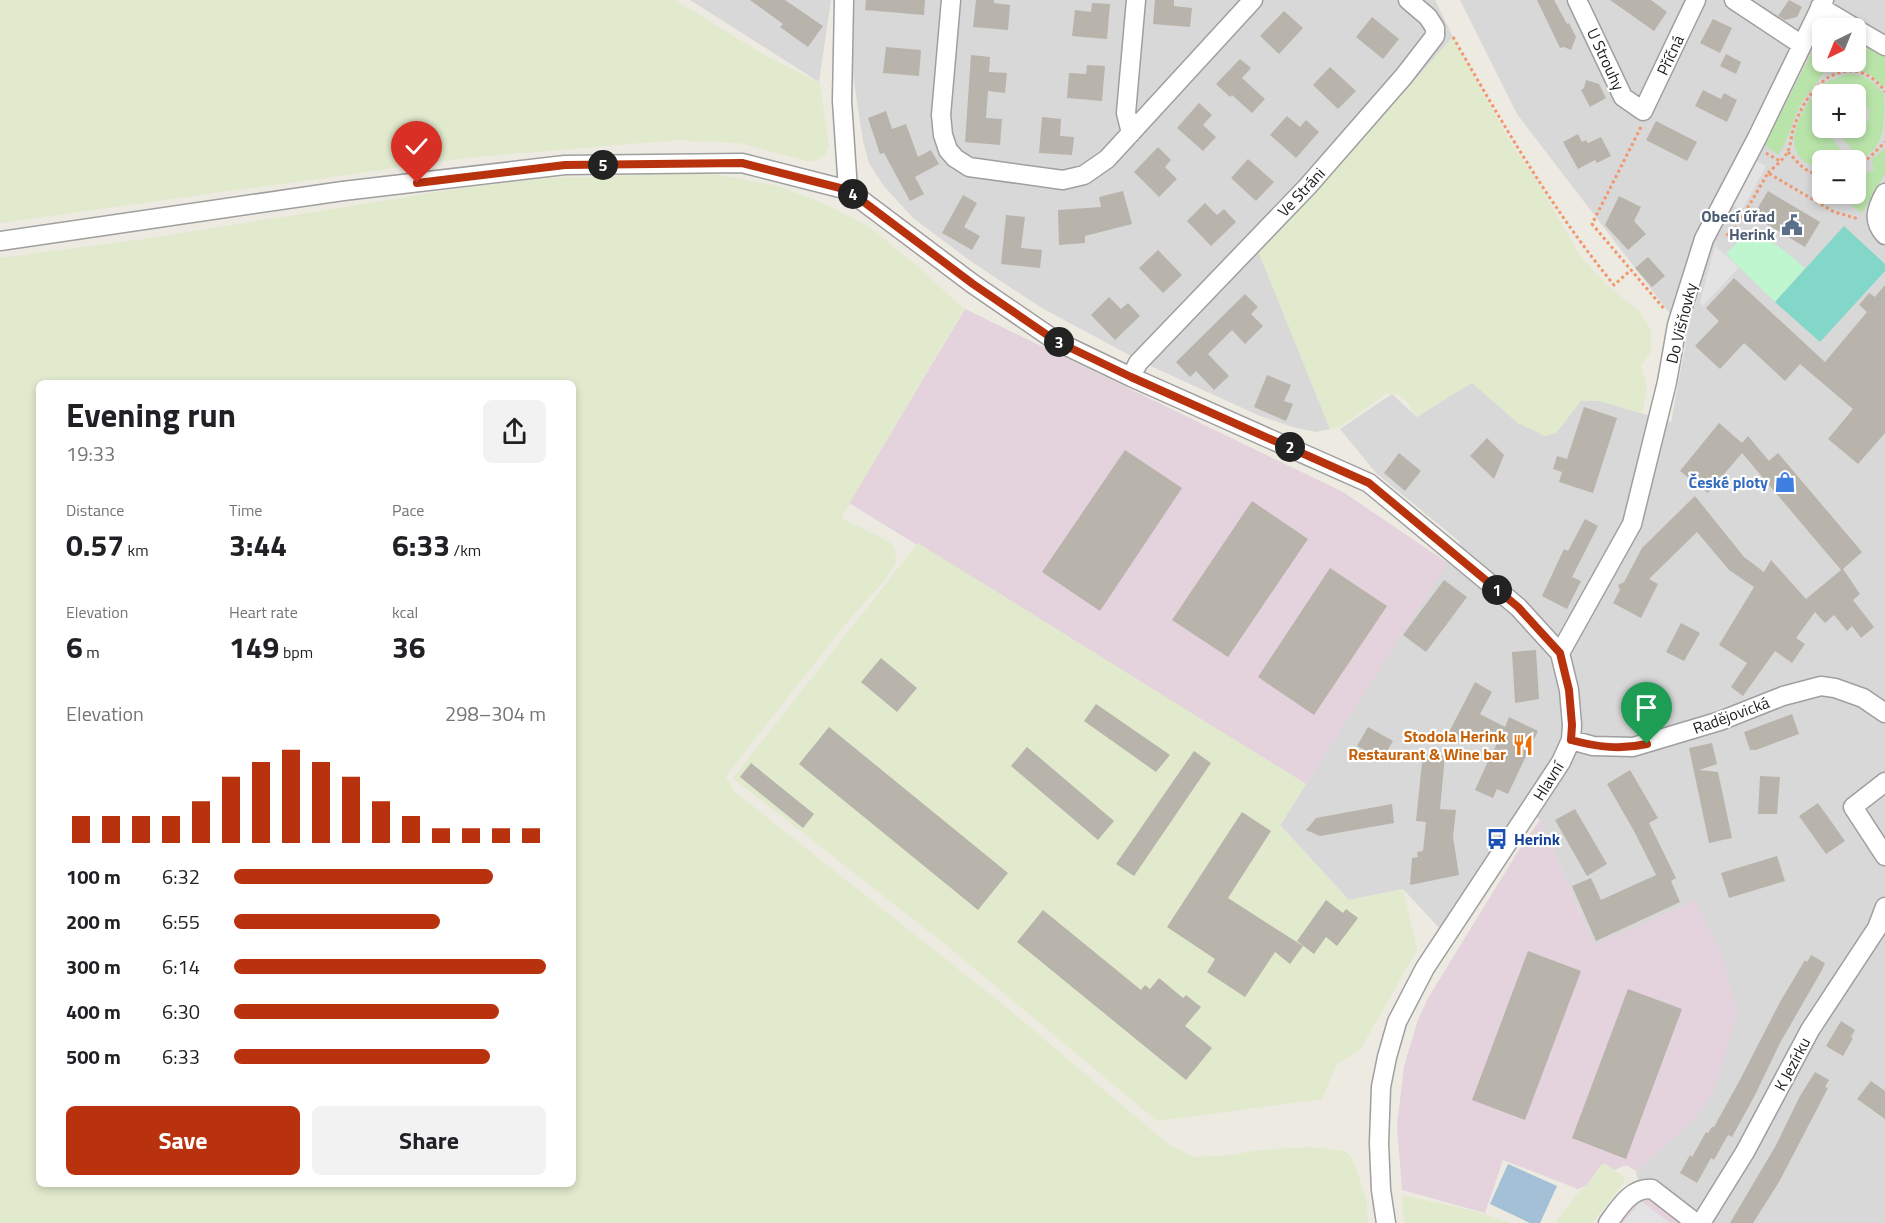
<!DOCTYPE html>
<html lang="en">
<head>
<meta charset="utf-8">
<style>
  body { margin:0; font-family:"Titillium Web",sans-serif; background:#f2f2f2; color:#202124; height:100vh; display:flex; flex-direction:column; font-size:22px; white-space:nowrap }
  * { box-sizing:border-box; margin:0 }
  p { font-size:20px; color:#757577 }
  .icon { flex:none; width:33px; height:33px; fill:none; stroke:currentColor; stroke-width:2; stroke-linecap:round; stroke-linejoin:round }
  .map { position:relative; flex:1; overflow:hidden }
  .side { position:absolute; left:36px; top:380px; width:540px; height:807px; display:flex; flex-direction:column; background:#fff; border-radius:9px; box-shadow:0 3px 9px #0003 }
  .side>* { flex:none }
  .needle { width:39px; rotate:223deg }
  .buttons { position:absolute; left:1812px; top:18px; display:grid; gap:12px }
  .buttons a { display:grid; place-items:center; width:54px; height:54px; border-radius:9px; background:#fff; box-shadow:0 3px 9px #0003; font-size:30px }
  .pin { position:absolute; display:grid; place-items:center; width:51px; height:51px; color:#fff; margin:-62px -26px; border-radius:50% 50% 50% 0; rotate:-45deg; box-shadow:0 0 6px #0007 }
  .pin .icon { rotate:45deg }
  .km { position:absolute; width:30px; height:30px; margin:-15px; border-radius:50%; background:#222; color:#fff; font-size:16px; line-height:30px; text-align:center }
  .round { display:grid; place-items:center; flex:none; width:63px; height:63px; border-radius:9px; background:#f2f2f2 }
  .headline { display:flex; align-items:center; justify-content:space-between; height:102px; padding:0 30px }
  h1 { font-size:33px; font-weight:700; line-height:45px }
  .stats { display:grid; grid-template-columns:repeat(3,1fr); gap:9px; height:102px; padding:6px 30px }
  .stats div { display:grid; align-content:center }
  .stats b { font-size:30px; font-weight:700 }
  .stats small { font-size:16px; font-weight:400 }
  .stats p { font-size:16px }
  .chart { height:168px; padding:12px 30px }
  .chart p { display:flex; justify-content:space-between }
  .chart svg { width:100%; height:108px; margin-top:6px; stroke:#b8320d; stroke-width:6 }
  .action { display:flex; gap:12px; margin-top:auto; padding:12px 30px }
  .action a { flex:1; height:69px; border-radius:9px; background:#b8320d; color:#fff; font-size:24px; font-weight:700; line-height:69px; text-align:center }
  .action a+a { background:#f2f2f2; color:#202124 }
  ul { padding:0 30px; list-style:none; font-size:20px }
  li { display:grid; grid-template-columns:96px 72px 1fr; align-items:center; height:45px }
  li i { height:15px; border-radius:8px; background:#b8320d }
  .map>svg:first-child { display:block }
  .residential { fill:#d9d8d8; fill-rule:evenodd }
  .industrial { fill:#e4d3dd }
  .farmland { fill:#e1eacd; fill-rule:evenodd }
  .grass { fill:#b9e4a9; fill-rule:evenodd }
  .park { fill:#bff5cf }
  .pitch { fill:#83d7c8 }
  .parking { fill:#e3e3e3 }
  .water { fill:#a3c0d7 }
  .building { fill:#b8b3ab }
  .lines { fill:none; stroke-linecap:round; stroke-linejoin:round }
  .minor-casing { stroke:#9f9f9f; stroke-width:21 }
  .path { stroke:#f0976e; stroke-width:3; stroke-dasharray:3 3; stroke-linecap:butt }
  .minor { stroke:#fff; stroke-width:18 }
  .route-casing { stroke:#fff; stroke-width:12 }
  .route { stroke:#b8320d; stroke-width:8 }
  .labels { text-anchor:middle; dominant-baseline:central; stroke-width:4.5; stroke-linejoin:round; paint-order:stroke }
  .street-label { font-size:16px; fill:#1b1b1b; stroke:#fff }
  .service-label { font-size:16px; font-weight:bold; fill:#4e5e75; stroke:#fff; text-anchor:end }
  .shop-label { font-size:16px; font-weight:bold; fill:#366cbe; stroke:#fff; text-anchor:end }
  .food-label { font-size:16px; font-weight:bold; fill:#c56008; stroke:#fff; text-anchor:end }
  .transit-label { font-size:16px; font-weight:bold; fill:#164399; stroke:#fff; text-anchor:start }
</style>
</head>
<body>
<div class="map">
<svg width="1885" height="1223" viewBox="0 0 1885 1223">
  <rect width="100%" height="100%" fill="#eceae1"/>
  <path class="residential" d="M690,0h141l-12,82z
    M854,0h581l18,37 -151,169 -43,45 71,178 -15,3 -22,-5 -33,-11 -114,-52 -106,-57 -71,-47 -56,-42 -30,-33 -14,-22 -6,-22 -12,-79z
    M1460,0h425v1223h-199l-45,-29 -5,-23 59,-52 -101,-174 -54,-125 -19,-13 -79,124 -39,-42 -54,11 -69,-75 180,-283 -84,-69 -36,-44 52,-35 25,23 55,-35 46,41 38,9 24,-31h20l71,21 16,-86 -170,-222zM1822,28h34v34h-34zM1822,94h34v34h-34zM1822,160h34v34h-34z"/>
  <path class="industrial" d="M965,309l378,183 105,71 -142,221 -457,-281z
    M1540,820l54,125 101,-44 28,56 14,56 -22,76 -20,30 -59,52 -10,-6 -11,5 -9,-6 -7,4 -12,17 -9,4 -75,-29 -18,53 -83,-23 -5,-64 7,-60 14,-46 10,-22 97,-158z
    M1641,1194l47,29h-70z"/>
  <path class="farmland" d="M0,0h675l91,56 54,27 9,63 -3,8 -11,7h-8l-67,-18 -64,-3 -202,17 -474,66z
    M1453,37l56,103 29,42 42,74 26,28 34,28 11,18v22l-10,14 6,23 -5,24 -42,-12h-19l-25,32 -11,3 -27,-13 -46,-40 -56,34 -9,-15 -8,-7 -12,-2 -46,33 -11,3 -72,-178 44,-45z
    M708,173l70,13 45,17 45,23 48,39 48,44 -123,209 49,24 5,7 1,13 -12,19 -32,35 -124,157 -2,4 9,15 271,215 163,138 25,12 30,-1 36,-6 50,-3 34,4 6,4 6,13 11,34 1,21h-1368v-965l151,-20 318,-51 80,-9zM39,382h534v802h-534z
    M918,543l388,241 -26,42 69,74 54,-11 14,61 -57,100 -24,15 -14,34 -165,22 -207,-173 -217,-170z
    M1602,1164h4l15,11 3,3v5l-32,40h-37l23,-30 12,-11z
    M1402,1195l68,15 41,13h-107z"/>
  <path class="grass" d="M1822,32v30h5c-3,16 -16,26 -25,40 -10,17 -12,37 -24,53l-13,-10z
    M1856,38l29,18v32l-14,-13 -11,-5 1,-8 -5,-2z
    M1848,74c18,1 26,7 36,21 1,29 1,52 -24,65l-25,-31 -7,5 21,26h-27v8c-49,-7 -23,-62 1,-83 7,-6 16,-8 25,-11zM1822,94h34v9h6l7,5v12c-10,12 -31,8 -47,8z
    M1885,148v26l-23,39 -26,-19h20v-28l5,9 13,-5 -3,-10z"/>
  <path class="park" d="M1753,236c20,2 37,20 52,32l-30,34 -49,-48 12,-12z"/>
  <path class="pitch" d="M1844,226l41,38v7l-65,71 -45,-40z"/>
  <path class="parking" d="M1755,160l11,6 -24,44 -11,-6z
    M1715,246l24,21 -36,39 -3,-4z
    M1641,1201l29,22h-47z"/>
  <path class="water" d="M1508,1164l49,22 -17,37h-10l-40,-19z"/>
  <path class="building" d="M750,0h35l38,26 -15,21 -28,-20 3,-3z
    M866,0h59l-1,15 -59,-5z
    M976,0h18v3l16,2 -2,25 -35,-3z
    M1155,0h19v6l18,2 -2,19 -37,-3z
    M1537,0h17l13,24 2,-1 7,14 -5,13 -7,-3 -4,1z
    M1610,0h41l16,12 -13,19z
    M1789,0l13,7 -5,10 -12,3 -7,-4z
    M1092,3l18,1 -3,35 -35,-3 3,-26 16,2z
    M1284,11l19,17 -24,26 -19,-18z
    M1372,17l27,22 -16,20 -27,-22z
    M1713,19l19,9 -12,25 -20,-10z
    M886,47l35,3 -2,26 -36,-3z
    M1726,54l15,8 -5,12 -16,-8z
    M971,55l19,2 -1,15 18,1 -2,20 -17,-2 -2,27 16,1 -2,26 -35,-3z
    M1240,59l11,9 -9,10 23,21 -13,14 -20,-18 -2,2 -14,-13z
    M1087,65l18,1 -3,35 -35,-3 2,-25 17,1z
    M1330,67l26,24 -18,18 -25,-24z
    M1586,80l13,4 7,14 -16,9 -9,-17 3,-2z
    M1703,90l18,9 3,-6 13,7 -10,22 -32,-16z
    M1199,103l13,12 -9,10 13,12 -13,14 -26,-23z
    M886,111l6,18 14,-5 12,33 13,-7 8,14 -24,13 9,17 -14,7 -26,-48 -4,1 -12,-36z
    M1287,116l13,11 6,-7 13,12 -23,26 -26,-23z
    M1042,117l19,2 -1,17 14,1 -2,18 -33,-2z
    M1656,121l41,21 -10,19 -41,-21z
    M1578,134l4,8 4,-2 2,3 13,-6 10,19 -14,7 -2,-3 -17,9 -15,-27z
    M1158,147l13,13 -6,7 12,12 -18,18 -25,-25z
    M1248,159l26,23 -18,19 -25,-23z
    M1123,191l9,33 -47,12v7l-26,2 -1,-35 43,-3 -2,-10z
    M1768,191l52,31 -15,25 -52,-31z
    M963,195l14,8 -13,24 16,9 -8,14 -30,-17z
    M1619,196l22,11 -7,14 12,13 -18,16 -23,-25z
    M1205,203l12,12 7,-6 12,13 -25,24 -24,-25z
    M1006,215l19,2 -4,31 21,2 -2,18 -39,-4z
    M1158,250l24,25 -19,18 -24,-25z
    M1648,257l17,19 -13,11 -17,-19z
    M1734,278l91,84 42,-50 -8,-7 10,-12 6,4 10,-12v148l-27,31 -30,-25 25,-30 -53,-45 -15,17 -41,-38 -24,26 -25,-23 24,-25 -13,-13z
    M1245,294l13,13 -7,7 12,12 -18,18 -13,-14 -24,24 21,22 -15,14 -18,-19 -6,6 -14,-15z
    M1109,297l12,12 7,-6 12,13 -25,24 -24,-25z
    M1267,375l24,10 -7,16 9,3 -7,17 -32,-14z
    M1584,407l33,11 -24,75 -34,-11 3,-10 -9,-3 4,-13 10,3z
    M1719,423l23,20 6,-7 21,25 9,-8 84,99 -19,17 17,25 -7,6 21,27 -13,11 -9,-12 -5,5 -13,-16 -9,8 -10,-11 -19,26 9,6 -13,19 -17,-12 -32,45 -12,-9 16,-24 -28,-18 35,-58 -25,-17 -32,-38 -48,47 9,5 -17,34 -28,-15 7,-13 -2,-5 6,-3 18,-34 53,-52 49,61 20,15 7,-12 35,39 35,-29 -99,-117 -34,40 -28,-22z
    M1487,438l17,17 -10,24 -24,-23z
    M1125,450l57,38 -82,123 -58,-39z
    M1399,453l22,18 -16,20 -21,-18z
    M1252,501l56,38 -80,118 -56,-37z
    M1585,519l13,7 -26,51 9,4 -14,28 -25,-13 22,-47 4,2z
    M1330,568l57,38 -73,109 -56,-38z
    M1444,580l23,17 -41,55 -23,-17z
    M1681,623l19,10 -16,28 -18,-9z
    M1536,650l3,49 -24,4 -3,-51z
    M881,658l36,30 -20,24 -36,-30z
    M1475,682l17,10 -12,22 25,13 4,-10 29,14 -30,63 -11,-5 -4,9 -18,-8 13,-29 4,1 -3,-2 8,-17 -25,-12 -7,12h-5l-13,-7z
    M1096,704l74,51 -14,17 -72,-51z
    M1792,714l7,20 -43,16h-6l-6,-18z
    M829,727l179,146 -30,37 -179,-146z
    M1368,727l25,14 -11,19 -25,-14z
    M1712,743l5,21 -18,6 19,2 14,66 -23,5 -20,-95z
    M1027,747l87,74 -16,19 -87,-74z
    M1194,751l17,12 -77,113 -18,-12z
    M1423,753l22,3 -5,53 16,1 -3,27 6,38 -49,10 2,-27 6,-1 -1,-5 6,-1 3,-29 -10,-1z
    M751,763l63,51 -11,14 -63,-51z
    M1630,770l28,48 -9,5 27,55 -5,3 9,21 -84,39 -24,-55 19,-8 10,22 55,-25 -22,-44 -27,-47z
    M1760,776l20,1 -3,37h-19z
    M1818,803l27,38 -19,13 -27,-38z
    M1392,804l2,19 -74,13 -14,-6 10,-12z
    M1575,809l32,55 -20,12 -32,-56z
    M1242,812l29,19 -43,67 75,48 -13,18 -15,-12 -30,45 -38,-25 8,-13 -48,-32z
    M1777,856l8,25 -56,17 -8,-25z
    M1326,900l17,13 3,-4 12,9 -21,28 -11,-9 -12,17 -17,-13z
    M1043,910l98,80 4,-5 5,4 9,-11 24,20 3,-3 15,12 -16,19 27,22 -26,32 -169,-138z
    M1528,951l53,20 -56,149 -53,-20z
    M1811,955l14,8 -3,7 -42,73 -25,52 -23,42 -4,-2 -14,25 -3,-2 -14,25 -17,-10 10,-18 2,2 14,-25 2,1 4,-6h2l27,-49 39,-76 25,-42 2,2z
    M1628,989l54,20 -56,150 -54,-21z
    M1841,1021l14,9 -4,7 2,1 -10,18 -17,-10z
    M1815,1072l14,8 -4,7 3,1 -49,94 -26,41h-23l45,-76 25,-51z
    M1871,1081l14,10v28l-28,-20z"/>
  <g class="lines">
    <defs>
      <path id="minor" d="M844,0l-2,101 6,89
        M951,0l-10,115 2,20 5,15 7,8 14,9 94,13 21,-5 23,-16 146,-159
        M1577,0l46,97 20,14 53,-111
        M1734,0l68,45
        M1820,7l35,21
        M1856,29l29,17
        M1131,133l-5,-20 10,-113
        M1885,193c-9,16 -13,28 0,42
        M0,241l343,-50 222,-26 177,-2 106,27 125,94 83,57 75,36 238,106 149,124 42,46 9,37 3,35 -1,15 -10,22 -136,206 -28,54 -10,35 -6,30 -2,56 2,47 5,33
        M1131,377l7,-14 170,-177 96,-110 31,-40v-8l-7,-11 -20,-17
        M1560,653l72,-129 35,-142 10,-57 27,-86 53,-101 67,-138
        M1571,740l22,6 40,1 87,-26 63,-25 38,-10 14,2 28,10 22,15
        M1885,782l-32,25 32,49
        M1608,1223c11,-15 23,-36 44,-34l44,34
        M1701,1223l44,-71 65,-122 67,-102 8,-21"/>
    </defs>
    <use href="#minor" class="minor-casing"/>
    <path class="path" d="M1453,37c49,86 98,171 161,248l17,-15
      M1830,62l3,13
      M1641,127l-49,97 73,86
      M1788,152c9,9 20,25 34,21
      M1766,153l14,8
      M1856,164l13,-6 16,-16
      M1768,173c6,-6 15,-13 19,-20 4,-7 4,-16 6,-23 8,-26 27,-59 58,-59 14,0 26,9 34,21
      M1726,235l7,-2 35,-60 66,39 25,7"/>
    <use href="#minor" class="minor"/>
  </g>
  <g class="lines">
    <defs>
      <path id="route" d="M417,183l148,-18 177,-2 106,27 125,94 83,57 75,36 238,106 149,124 42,46 9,37 3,35 -1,15c26,7 49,10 76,4"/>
    </defs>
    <use href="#route" class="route-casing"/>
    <use href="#route" class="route"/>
  </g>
  <defs>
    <symbol id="civic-bare" viewBox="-9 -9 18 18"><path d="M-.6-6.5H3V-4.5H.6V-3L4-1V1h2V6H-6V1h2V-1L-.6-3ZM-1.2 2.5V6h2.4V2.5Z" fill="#5c6f8a" stroke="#fff" stroke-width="2.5" paint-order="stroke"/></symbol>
    <symbol id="shop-bare" viewBox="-9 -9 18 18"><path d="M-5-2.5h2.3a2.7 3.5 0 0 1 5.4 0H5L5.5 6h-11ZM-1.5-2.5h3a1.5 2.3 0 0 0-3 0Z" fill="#3f7fe0" stroke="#fff" stroke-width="2.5" paint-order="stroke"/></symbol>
    <symbol id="restaurant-bare" viewBox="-9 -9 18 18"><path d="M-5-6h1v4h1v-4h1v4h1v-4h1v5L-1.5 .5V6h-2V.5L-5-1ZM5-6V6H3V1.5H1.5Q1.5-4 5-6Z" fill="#e8710a" stroke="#fff" stroke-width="2.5" paint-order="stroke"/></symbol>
    <symbol id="bus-bare" viewBox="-9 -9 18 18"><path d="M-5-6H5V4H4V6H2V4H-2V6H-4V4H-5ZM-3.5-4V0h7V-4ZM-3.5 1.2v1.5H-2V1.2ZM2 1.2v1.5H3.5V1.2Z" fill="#1a4fb4" stroke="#fff" stroke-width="2.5" paint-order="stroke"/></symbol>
  </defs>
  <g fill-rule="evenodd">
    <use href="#civic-bare" x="1777" y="210" width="30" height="30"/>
    <use href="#shop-bare" x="1770" y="467" width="30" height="30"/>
    <use href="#restaurant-bare" x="1508" y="730" width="30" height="30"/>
    <use href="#bus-bare" x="1482" y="824" width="30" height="30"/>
  </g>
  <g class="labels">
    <g class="street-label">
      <text transform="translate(1670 55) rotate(-65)">Příčná</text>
      <text transform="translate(1606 59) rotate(65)">U Strouhy</text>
      <text transform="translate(1301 192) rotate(-47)">Ve Stráni</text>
      <text transform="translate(1681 323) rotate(-76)">Do Višňovky</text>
      <text transform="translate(1731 715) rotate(-20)">Radějovická</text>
      <text transform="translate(1548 781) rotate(-58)">Hlavní</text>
      <text transform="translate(1792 1064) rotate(-62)">K Jezírku</text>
    </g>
    <g class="service-label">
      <text x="1775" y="216">Obecí úřad<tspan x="1775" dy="18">Herink</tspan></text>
    </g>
    <g class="shop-label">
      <text x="1768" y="482">České ploty</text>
    </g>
    <g class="food-label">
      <text x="1506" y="736">Stodola Herink<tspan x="1506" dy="18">Restaurant &amp; Wine bar</tspan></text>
    </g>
    <g class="transit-label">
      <text x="1514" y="839">Herink</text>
    </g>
  </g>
</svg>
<div class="buttons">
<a><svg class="needle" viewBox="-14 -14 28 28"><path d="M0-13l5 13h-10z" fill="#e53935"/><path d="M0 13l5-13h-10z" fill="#757577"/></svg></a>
<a>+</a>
<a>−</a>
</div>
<div class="pin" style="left:1647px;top:744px;background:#1e9e55"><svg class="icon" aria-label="arrive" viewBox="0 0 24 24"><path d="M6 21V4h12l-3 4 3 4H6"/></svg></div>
<div class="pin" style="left:417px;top:183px;background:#d93025"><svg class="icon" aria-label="check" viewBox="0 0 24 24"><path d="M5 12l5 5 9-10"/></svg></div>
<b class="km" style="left:1497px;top:590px">1</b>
<b class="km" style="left:1290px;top:447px">2</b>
<b class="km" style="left:1059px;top:342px">3</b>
<b class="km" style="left:853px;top:194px">4</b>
<b class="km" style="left:603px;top:165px">5</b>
<section class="side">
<div class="headline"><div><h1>Evening run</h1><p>19:33</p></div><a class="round"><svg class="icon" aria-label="share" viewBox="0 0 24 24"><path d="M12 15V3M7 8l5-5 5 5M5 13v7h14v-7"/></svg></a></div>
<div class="stats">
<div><p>Distance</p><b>0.57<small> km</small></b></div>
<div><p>Time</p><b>3:44</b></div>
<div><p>Pace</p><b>6:33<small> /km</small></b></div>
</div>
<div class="stats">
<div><p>Elevation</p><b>6<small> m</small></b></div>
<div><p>Heart rate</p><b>149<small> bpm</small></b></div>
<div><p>kcal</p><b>36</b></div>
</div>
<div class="chart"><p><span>Elevation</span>298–304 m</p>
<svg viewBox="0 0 160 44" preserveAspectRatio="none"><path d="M5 44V33M15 44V33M25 44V33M35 44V33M45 44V27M55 44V17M65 44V11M75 44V6M85 44V11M95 44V17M105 44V27M115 44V33M125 44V38M135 44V38M145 44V38M155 44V38"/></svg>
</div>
<ul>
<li><b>100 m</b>6:32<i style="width:83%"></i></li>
<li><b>200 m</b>6:55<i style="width:66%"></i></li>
<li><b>300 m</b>6:14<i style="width:100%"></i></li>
<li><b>400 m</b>6:30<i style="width:85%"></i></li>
<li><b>500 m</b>6:33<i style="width:82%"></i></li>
</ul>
<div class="action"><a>Save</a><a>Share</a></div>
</section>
</div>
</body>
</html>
